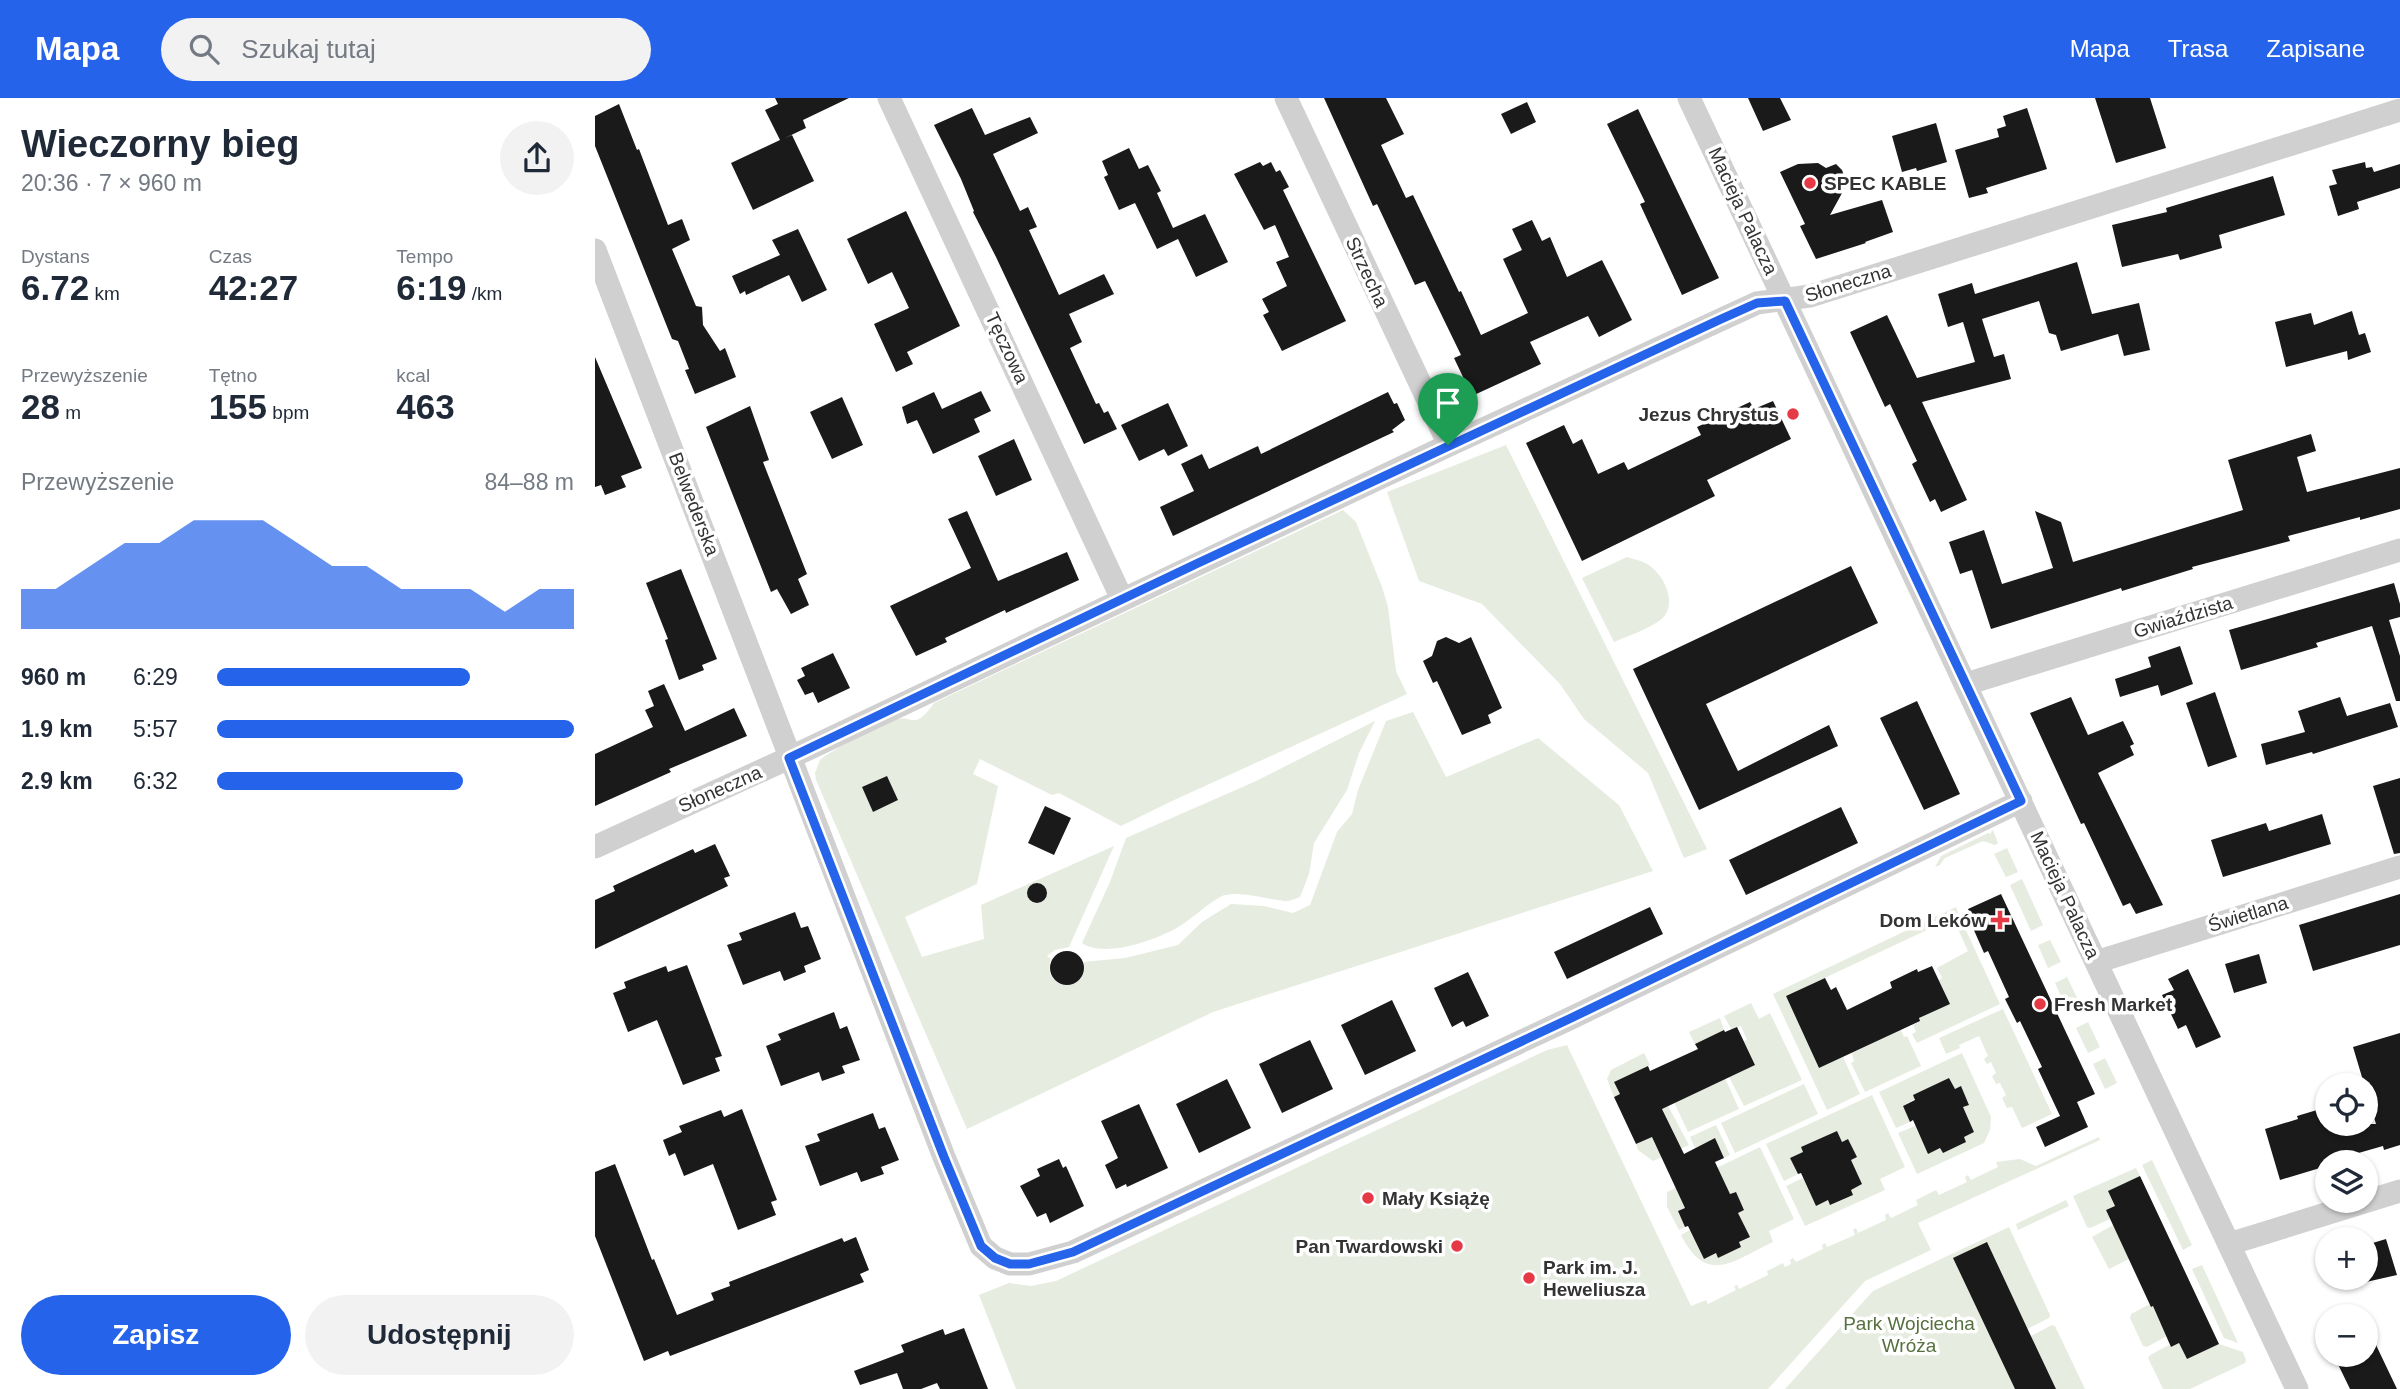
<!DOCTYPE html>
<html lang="pl">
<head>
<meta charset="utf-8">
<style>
  body { margin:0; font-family:Arial,sans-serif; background:#f2f2f3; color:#1f2937; height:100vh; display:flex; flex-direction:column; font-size:26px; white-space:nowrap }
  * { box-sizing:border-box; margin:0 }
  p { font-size:23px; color:#747a83 }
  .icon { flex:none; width:38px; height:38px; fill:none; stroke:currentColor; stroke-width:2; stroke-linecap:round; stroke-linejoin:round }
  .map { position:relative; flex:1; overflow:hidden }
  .side { display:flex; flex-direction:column; background:#fff; width:595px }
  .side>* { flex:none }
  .buttons { position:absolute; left:1720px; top:975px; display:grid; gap:14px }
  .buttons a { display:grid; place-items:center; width:63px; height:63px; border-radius:50%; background:#fff; box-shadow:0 2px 5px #0004; font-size:35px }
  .pin { position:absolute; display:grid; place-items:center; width:60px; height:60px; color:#fff; margin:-72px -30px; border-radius:50% 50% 50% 0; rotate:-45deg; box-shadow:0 0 7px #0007 }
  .pin .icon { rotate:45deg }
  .round { display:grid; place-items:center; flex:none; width:74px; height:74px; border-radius:37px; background:#f2f2f3 }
  .head { display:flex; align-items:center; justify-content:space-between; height:119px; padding:0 21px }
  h1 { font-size:38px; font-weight:700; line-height:52px }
  .stats { display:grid; grid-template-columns:repeat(3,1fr); gap:10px; height:119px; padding:7px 21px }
  .stats div { display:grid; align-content:center }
  .stats b { font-size:35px; font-weight:700 }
  .stats small { font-size:19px; font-weight:400 }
  .stats p { font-size:19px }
  .chart { height:196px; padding:14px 21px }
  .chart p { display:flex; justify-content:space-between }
  .chart svg { width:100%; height:126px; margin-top:7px; fill:#2563eb; opacity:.7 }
  .action { display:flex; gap:14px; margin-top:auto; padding:14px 21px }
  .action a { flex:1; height:80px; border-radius:42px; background:#2563eb; color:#fff; font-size:28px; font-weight:700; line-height:80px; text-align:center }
  .action a+a { background:#f2f2f3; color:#1f2937 }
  ul { padding:0 21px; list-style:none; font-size:23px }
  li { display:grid; grid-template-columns:112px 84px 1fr; align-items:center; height:52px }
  li i { height:18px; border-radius:9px; background:#2563eb }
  header { display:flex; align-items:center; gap:42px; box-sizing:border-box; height:98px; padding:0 35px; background:#2563eb; color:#fff }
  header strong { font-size:33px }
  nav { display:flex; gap:38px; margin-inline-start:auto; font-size:24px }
  .search { width:490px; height:63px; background:#f2f2f3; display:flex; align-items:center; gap:18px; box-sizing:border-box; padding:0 24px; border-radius:38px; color:#747a83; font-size:26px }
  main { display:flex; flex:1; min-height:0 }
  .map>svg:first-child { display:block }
  .green { fill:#e6ecdf; fill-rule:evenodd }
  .building { fill:#1a1a1a }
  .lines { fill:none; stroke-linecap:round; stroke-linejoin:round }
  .street { stroke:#d0d0d0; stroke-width:23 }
  .route-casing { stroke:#fff; stroke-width:14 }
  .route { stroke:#2563eb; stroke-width:9 }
  .poi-dot { fill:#e63946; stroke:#fff; stroke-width:2.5 }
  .labels { text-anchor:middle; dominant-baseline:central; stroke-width:7; stroke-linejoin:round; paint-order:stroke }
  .poi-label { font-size:19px; font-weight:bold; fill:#333; stroke:#fff; text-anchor:start }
  .street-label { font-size:19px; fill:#333; stroke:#fff }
  .park-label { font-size:19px; fill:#56703f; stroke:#fff }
</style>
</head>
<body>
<header>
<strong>Mapa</strong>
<div class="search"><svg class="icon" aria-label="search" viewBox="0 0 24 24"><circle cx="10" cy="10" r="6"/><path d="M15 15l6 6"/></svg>Szukaj tutaj</div>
<nav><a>Mapa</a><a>Trasa</a><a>Zapisane</a></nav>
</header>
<main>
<section class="side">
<div class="head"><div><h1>Wieczorny bieg</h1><p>20:36 · 7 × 960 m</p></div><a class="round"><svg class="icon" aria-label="share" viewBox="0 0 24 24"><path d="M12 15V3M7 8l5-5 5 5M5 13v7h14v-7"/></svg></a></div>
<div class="stats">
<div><p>Dystans</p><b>6.72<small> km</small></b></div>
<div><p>Czas</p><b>42:27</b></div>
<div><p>Tempo</p><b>6:19<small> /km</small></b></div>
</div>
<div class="stats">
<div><p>Przewyższenie</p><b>28<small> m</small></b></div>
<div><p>Tętno</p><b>155<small> bpm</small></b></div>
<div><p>kcal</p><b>463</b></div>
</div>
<div class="chart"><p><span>Przewyższenie</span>84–88 m</p>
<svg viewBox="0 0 160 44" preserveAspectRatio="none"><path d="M0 44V30L10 30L20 22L30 14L40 14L50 6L60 6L70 6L80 14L90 22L100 22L110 30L120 30L130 30L140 38L150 30L160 30V44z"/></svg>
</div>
<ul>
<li><b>960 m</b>6:29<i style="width:71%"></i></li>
<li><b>1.9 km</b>5:57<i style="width:100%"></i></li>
<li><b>2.9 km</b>6:32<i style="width:69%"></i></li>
</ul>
<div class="action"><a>Zapisz</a><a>Udostępnij</a></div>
</section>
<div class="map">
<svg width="1805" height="1291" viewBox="0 0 1805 1291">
  <rect width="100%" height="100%" fill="#fff"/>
  <path class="green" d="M911,347l201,404 -23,9 -36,-85 -64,-54 -24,-35 -78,-80 -63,-23 -32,-89z
    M748,412l13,12 26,65 6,20 8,64 11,23 -235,107 -51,25 -62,-33 -7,2 -72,-36 -7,15 25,12 -21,98 -72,33 17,40 62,-18 -3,-34 133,-59 -45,101 -14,3 -8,6 4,3c-11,32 39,36 32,3l42,-4 53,-13 24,-23 29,-18 33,2 29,7 17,-8 27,-73 15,-18 6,-24 28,-69 27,-9 33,65 92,-39 81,67 34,66 -440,141 -246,117 -151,-349 -1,-7 5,-13c12,-10 58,-35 73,-40 21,-7 20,13 41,-17zM292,678l11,24 -25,12 -11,-25z
    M1032,459c5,2 12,3 16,5 20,8 38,44 16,59 -13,9 -31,15 -45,21l-32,-64z
    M780,623l-16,32 -12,37 -33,53 -5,31 -9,23c-5,2 -10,4 -15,4 -17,-1 -50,-12 -65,-4 -14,8 -26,20 -40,29 -21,13 -75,33 -98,17l28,-61 16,-44 128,-56z
    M1398,732l5,13 -3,2 -12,-4 -38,17 -5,7 -5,2 6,-11 47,-23 3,1v-2z
    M1412,750l11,24 -12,5 -12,-23z
    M1427,781l21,46 -12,6 -21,-46z
    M1361,809l3,8 -173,81 33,72 24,-11 17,37 -33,16 -54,-116z
    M1369,828l36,78 -83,39 -5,-9 4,-2 -3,-7 7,-4 -1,-4 31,-13 -11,-24 3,-2 -5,-10 31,-17 -10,-22z
    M1455,842l11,22 -13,6 -10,-23z
    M1472,879l15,31 -13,6 -14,-31z
    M1156,905l8,16 11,-6 32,67 -58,26 -15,-29 26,-13 -11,-23 3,-1 -6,-14 -10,3 -7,-13z
    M1408,911l49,105 -30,14 -10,-21 -5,1 -5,-10 4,-3 -6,-12 -4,1 -4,-8 4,-3 -5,-11 -4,2 -3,-5 4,-3 -9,-20 -20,9 1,3 -14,6 -7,-16z
    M1125,920l4,12 -29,14 -6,-12z
    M1493,924l12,25 -12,6 -12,-25z
    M1304,928l5,11 3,-1 14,30 -56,26 -14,-29 3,-2 -2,-8 23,-11z
    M972,947l124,261 15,-6 2,4 28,-14 -2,-4 3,-1 2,4 29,-14 -1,-4 16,-8 2,4 6,-3 -1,-4 3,-2 3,4 27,-13 -1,-4 3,-2 2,4 28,-12 -2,-5 3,-2 2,5 28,-13 -1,-5 3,-2 3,5 27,-13 -2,-5 20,-10 3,5 28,-13 -2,-5 3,-2 3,5 27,-13 -2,-5 24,-3 16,7 63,-29 1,3 -182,83 13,27 -66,31 -97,108h-752l-37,-94 30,-12 22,3 25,-5 491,-231z
    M1049,955l6,12 -36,17 6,12 -6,3 -7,-18 4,-9z
    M1367,955l29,64 -1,13 -6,13 -67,31 -19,-41 17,-7 13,27 12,-5 3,5 21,-16 10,-5 -11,-25 6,-3 -8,-17 -6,2 -6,-11 -46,28 7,16 -14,6 -17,-36z
    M1510,960l12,25 -12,6 -12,-25z
    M1130,980l14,31 -51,23 -14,-30z
    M1209,986l14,30 -83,39 -14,-30z
    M1277,997l33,72 -25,12 5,11 -80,36 -19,-40 17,-8 13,28 12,-6 3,5 22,-10 -2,-5 11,-6 -11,-24 6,-3 -9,-18 -6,3 -5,-11 -36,16 2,5 -13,6 8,16 -14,7 -18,-37z
    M1073,1008l21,39 -36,16 -15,-11 -2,-6 20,-9 3,5 15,-7 -12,-25z
    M1121,1027l14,30 -6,3 -9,-20 -20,10 -5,-11z
    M1165,1049l34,72 -25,12 4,11c-40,19 -66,44 -92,-7l9,-5 14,28 12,-5 2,5 23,-11 -2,-5 10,-5 -11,-24 6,-4 -9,-17 -44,13 -13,6 7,16 -6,3 -12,-23v-15z
    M1557,1062l40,85 -9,5 -41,-85z
    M1541,1070l4,8 -32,15 7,15 -9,4 4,9 -20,9 -3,-1 -14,-31z
    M1471,1102l3,6 -51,24 -2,-6z
    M1518,1127l16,34 -20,10 -17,-32z
    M1414,1129l41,88 -1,3 -22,11 -74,-71 62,131h-230l88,-98z
    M1607,1167l36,78 -14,-5 -32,-69z
    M1565,1205l14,29 -27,15 -4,-1 -13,-28 1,-4 19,-10 2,3z
    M1457,1227l3,1 30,63h-29l-25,-53z
    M1584,1245l8,16 32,-15 24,8 3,8 -1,3 -55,26h-27l-15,-31 2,-3 19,-10 2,2z"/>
  <path class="building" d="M180,0h74l-46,22 3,8 -21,10 7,-3 22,46 -61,29 -22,-47 49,-23 -15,-30 13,-6z
    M729,0h62l18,36 -23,11 25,53 7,-3 46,97 2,-1 20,44 47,-22 -25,-54 19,-9 -10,-21 20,-9 10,21 8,-4 17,40 35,-17 30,60 -33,17 -11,-21 -58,26 11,22 -69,32 -18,-38 7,-3 -36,-74 -10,4 -38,-81 -4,2z
    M1153,0h32l11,22 -28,11z
    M1500,0h55l16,50 -50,15z
    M932,4l9,20 -25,12 -10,-20z
    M24,6l18,46 2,-1 29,76 14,-6 8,21 -18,9 24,57 6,1 1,18 17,26 5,-3 11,29 -41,17 -10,-24 4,-1 -11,-28 -6,-2 -77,-193v-30z
    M377,10l13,27 45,-18 8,16 -45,21 27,57 8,-4 9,20 -8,3 30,65 45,-21 10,20 -45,20 13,28 -12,6 26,56 3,-1 5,10 4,-2 9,18 -33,15 -88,-187 -23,-45 1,-1 -13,-32 -27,-54z
    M1432,10l20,61 -61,19 2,5 -19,5 -14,-48 44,-13 -2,-8 9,-3 -3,-10z
    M1043,11l81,169 -37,17 -42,-91 5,-2 -38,-78z
    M1341,25l11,39 -30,9 -1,-3 -14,4 -10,-36z
    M534,50l10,21 9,-4 13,26 -4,2 16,35 32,-14 23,48 -32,15 -18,-38 -21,10 -22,-46 -16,7 -15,-33 4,-2 -6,-14z
    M665,64l3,4 8,-4 5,10 4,-2 9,17 -6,3 63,131 -64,30 -19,-36 6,-3 -7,-13 25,-13 -11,-24 13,-5 -14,-32 -11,5 -30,-56z
    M1770,64l1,6 6,-1 2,5 26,-8v24l-43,14 2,7 -21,7 -9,-30 8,-2 -5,-14z
    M1223,65l8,5 10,-4 6,6 5,14 -17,31 52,-15 11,32 -28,10 1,1 -50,16 -16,-33 5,-2 -25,-52 18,-8z
    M1678,78l12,39 -66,20 3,13 -42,12 -2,-6 -56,13 -10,-42 55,-13 -1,-4z
    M311,113l54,115 -53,26 6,12 -17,8 -22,-48 35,-16 -17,-36 -24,12 -21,-45z
    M203,131l29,61 -25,12 -13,-27 -43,20 -1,-4 -5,3 -8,-18 48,-21 -8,-15z
    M1482,164l15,52 47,-11 11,47 -26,6 -6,-22 -57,17 -5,-16 -7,-2 -10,-32 -57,18 12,38 10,-3 7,25 -89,23 45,98 -26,12 -6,-13 -5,3 -18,-38 5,-3 -27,-57 -5,3 -35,-75 37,-17 30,63 58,-16 -12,-40 -15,5 -10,-33 34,-11 3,11z
    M1757,213l7,24 6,-2 6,19 -23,8 -1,-9 -61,16 -11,-45 36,-9 3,12z
    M0,259l47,111 -21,8 5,11 -21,8 -4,-10 -6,2z
    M386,293l10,20 -17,8 6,13 -47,22 -16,-34 -10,4 -5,-17 32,-15 8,17z
    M793,294l6,12 3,-1 8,17 -13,10 2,2 -221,104 -13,-29 34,-16 -13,-27 21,-10 7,15 49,-23 3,8z
    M247,299l21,48 -31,14 -22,-47z
    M1178,303l18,38 -84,41 8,16 -133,65 -56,-118 38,-18 9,19 9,-5 16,35 26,-12 4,8 73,-35 -4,-8 53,-25 4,7z
    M573,305l20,43 -20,10 -4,-7 -25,12 -18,-36z
    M155,308l19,54 -6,2 44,112 -9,5 11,26 -18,9 -14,-25 -6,3 -65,-165z
    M1716,336l5,17 -19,6 10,35 93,-24v41l-40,11v-3l-72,19 2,5 -98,26 1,2 -71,22 -1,-3 -130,41 -19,-59 -12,4 -11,-32 35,-12 18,54 51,-16 -18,-57 26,11 12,40 170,-52 -15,-50z
    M419,341l18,41 -36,16 -18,-40z
    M372,413l31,70 69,-29 12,28 -73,33 -1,-3 -60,28 2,4 -31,14 -26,-50 81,-38 -23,-49z
    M1256,468l27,57 -172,81 32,67 91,-46 9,21 -139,64 -66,-141z
    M86,471l36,90 -15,6 2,5 -25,10 -14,-40 3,-1 -22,-56z
    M1799,485l6,21v13l-11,3 11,36v45h-4l-24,-75 -56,17 2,4 -77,23 -12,-40z
    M851,539l13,6 12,-6 31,71 -14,7 3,8 -29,12 -25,-54 -4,2 -10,-22 9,-5 5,-15z
    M1585,548l13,38 -32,12 -3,-11 -38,12 -5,-18 36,-12 -3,-10z
    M238,555l17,35 -32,15 -5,-11 -8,3 -8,-15 8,-4 -4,-8z
    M69,586l21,47 49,-23 13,28 -78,33 2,3 -76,34v-52l58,-27 -8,-17 9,-4 -6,-15z
    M1620,594l22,65 -29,10 -22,-64z
    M1476,599l17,38 35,-14 11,23 -4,2 4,9 -36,18 65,132 -27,9 -6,-11 -7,3 -39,-83 -3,1 -51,-111z
    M1745,599l7,19 43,-13 8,24 -85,27 -1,-2 -46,13 -5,-21 44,-12 -7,-21z
    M1322,603l43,93 -36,16 -44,-92z
    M292,678l11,24 -25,12 -11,-25z
    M1805,680v75l-6,1 -21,-68z
    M450,708l26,12 -17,37 -26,-12z
    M1246,709l17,36 -112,52 -17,-35z
    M1727,716l9,30 -108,33 -12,-37 55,-17 3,8z
    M120,746l15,32 -6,2 4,8 -133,63v-49l20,-9 -2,-5 80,-37 2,4z
    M432 795a10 10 0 1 1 20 0a10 10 0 1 1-20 0Z
    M1406,796l94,200 -18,8 11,25 -43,20 -9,-20 24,-11 -22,-47 4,-2 -22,-46 -3,2 -12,-24 4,-2 -21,-46 -4,2 -11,-25 3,-1 -8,-18z
    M1805,796v51l-87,26 -14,-46z
    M1055,809l13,27 -96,45 -13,-27z
    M200,814l6,16 7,-2 13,33 -17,7 2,6 -22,9 -4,-10 -37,14 -16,-40 15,-5 -3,-7z
    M455 870a17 17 0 1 1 34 0a17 17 0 1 1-34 0Z
    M1664,856l8,29 -33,10 -9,-29z
    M92,867l35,91 -7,2 5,13 -37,14 -26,-65 -29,12 -15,-39 13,-5 -2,-6 42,-16 2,6z
    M1337,868l18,38 -31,14 1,3 -101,47 -33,-72 39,-18 6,12 5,-3 11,23 45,-22 -2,-6 27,-13 1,3z
    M1593,871l33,68 -25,11 -10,-23 -8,4 -16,-34 12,-5 -6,-11z
    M873,874l21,44 -23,11 -3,-6 -11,6 -18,-39z
    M797,902l24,51 -51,24 -24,-50z
    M239,914l6,17 7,-3 13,34 -18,6 3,7 -23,8 -3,-9 -38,14 -15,-40 15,-6 -3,-6z
    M1142,929l18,38 -93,44 22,45 31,-16 9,20 -9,4 15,32 6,-2 8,18 -6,3 12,24 -11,5 2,5 -23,11 -2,-5 -12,6 -16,-33 -3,1 -7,-16 7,-3 -33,-71 -16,7 -22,-47 6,-3 -6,-12 34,-16 2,5 48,-22 -3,-5 29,-14 1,2z
    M1805,935v112l-16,5 -1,-4 -56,16 -7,4v2l-40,12 -15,-51 33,-10 -1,-3 30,-9v17h49l-23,-77z
    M715,942l23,49 -51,24 -23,-49z
    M1354,980l6,11 6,-3 8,19 -6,2 11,25 -10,5 2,5 -23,11 -3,-5 -12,6 -15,-34 -3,2 -7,-16 12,-6 -2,-5z
    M632,981l24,49 -52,25 -23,-49z
    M544,1006l29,64 -41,19 -1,-3 -10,5 -11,-24 13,-7 -17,-37z
    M147,1011l35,91 -6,2 5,13 -38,15 -25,-66 -29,12 -9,-23 -6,3 -6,-16 19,-8 -3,-6 42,-16 3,7z
    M278,1015l6,16 6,-2 14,33 -18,7 3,7 -23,8 -4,-10 -37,14 -15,-40 15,-5 -3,-7z
    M1242,1033l5,11 6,-3 9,18 -6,3 11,24 -11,6 2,5 -23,10 -2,-5 -12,6 -15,-33 -3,1 -8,-16 13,-6 -2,-5z
    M464,1061l4,9 3,-2 18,40 -34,17 -4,-10 -9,4 -17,-31 20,-10 -3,-7z
    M20,1066l37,96 2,-1 23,56 37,-15 -3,-7 19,-7 -1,-4 113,-44 2,4 12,-5 13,33 -9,4 4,8 -194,74 -2,-5 -24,10 -49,-125v-64z
    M1545,1078l79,168 -32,15 -8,-16 -8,4 -18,-41 -2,1 -45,-97 9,-4 -7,-15z
    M1791,1141l11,36 -31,7v-37z
    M1392,1144l42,90 27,57h-41l-62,-131z
    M1771,1226l31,65h-47l-17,-35h33z
    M369,1230l24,61h-48l-3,-6 -16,6h-18l-6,-16 -37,12 -6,-14 50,-19 -3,-7 42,-16 2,6z"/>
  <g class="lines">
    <path class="street" d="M294,0l233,501
      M691,0l163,347
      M1094,0l608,1291
      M0,152l349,907 37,89 14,12 15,6h19l44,-12 496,-233 452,-218
      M1371,586l434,-134
      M0,749l194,-89 660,-313 308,-142 53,-7 590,-186
      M1501,864l304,-95
      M1634,1146l171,-53"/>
  </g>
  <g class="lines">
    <defs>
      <path id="route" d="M1190,203l236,500 -452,218 -496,233 -44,12h-19l-15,-6 -14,-12 -37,-89 -155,-399 407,-194 523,-244 38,-17z"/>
    </defs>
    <use href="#route" class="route-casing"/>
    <use href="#route" class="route"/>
  </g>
  <g class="poi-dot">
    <circle cx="1215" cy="85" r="7"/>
    <circle cx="1198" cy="316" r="7"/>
    <path d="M1401.5 811.5h7v7h7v7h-7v7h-7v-7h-7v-7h7z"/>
    <circle cx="1445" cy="906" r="7"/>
    <circle cx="773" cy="1100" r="7"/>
    <circle cx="862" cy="1148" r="7"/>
    <circle cx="934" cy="1180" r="7"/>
  </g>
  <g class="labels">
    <g class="poi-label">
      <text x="1229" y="85">SPEC KABLE</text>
      <text x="1184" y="316" text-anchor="end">Jezus Chrystus</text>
      <text x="1391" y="822" text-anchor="end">Dom Leków</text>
      <text x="1459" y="906">Fresh Market</text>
      <text x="787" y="1100">Mały Książę</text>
      <text x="848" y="1148" text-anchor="end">Pan Twardowski</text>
      <text x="948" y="1169">Park im. J.<tspan x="948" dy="22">Heweliusza</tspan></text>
    </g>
    <g class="street-label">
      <text transform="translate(1148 113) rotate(65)">Macieja Palacza</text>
      <text transform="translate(772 174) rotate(65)">Strzecha</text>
      <text transform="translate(1253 185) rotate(-17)">Słoneczna</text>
      <text transform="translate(412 250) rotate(65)">Tęczowa</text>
      <text transform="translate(99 406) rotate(69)">Belwederska</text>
      <text transform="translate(1588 519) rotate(-17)">Gwiaździsta</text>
      <text transform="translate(125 691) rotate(-24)">Słoneczna</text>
      <text transform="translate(1470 797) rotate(65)">Macieja Palacza</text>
      <text transform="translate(1653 816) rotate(-17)">Świetlana</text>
    </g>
    <g class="park-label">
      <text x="1314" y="1225">Park Wojciecha<tspan x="1314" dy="22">Wróża</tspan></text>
    </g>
  </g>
</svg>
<div class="buttons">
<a><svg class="icon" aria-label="locate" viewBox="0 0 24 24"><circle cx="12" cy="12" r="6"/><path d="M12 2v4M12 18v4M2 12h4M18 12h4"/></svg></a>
<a><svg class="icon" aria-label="layers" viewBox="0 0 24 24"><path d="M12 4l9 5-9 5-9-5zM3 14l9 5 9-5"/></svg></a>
<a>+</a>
<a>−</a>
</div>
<div class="pin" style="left:853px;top:347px;background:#1e9e55"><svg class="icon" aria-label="arrive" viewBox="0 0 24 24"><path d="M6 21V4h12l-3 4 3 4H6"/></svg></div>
</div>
</main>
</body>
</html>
